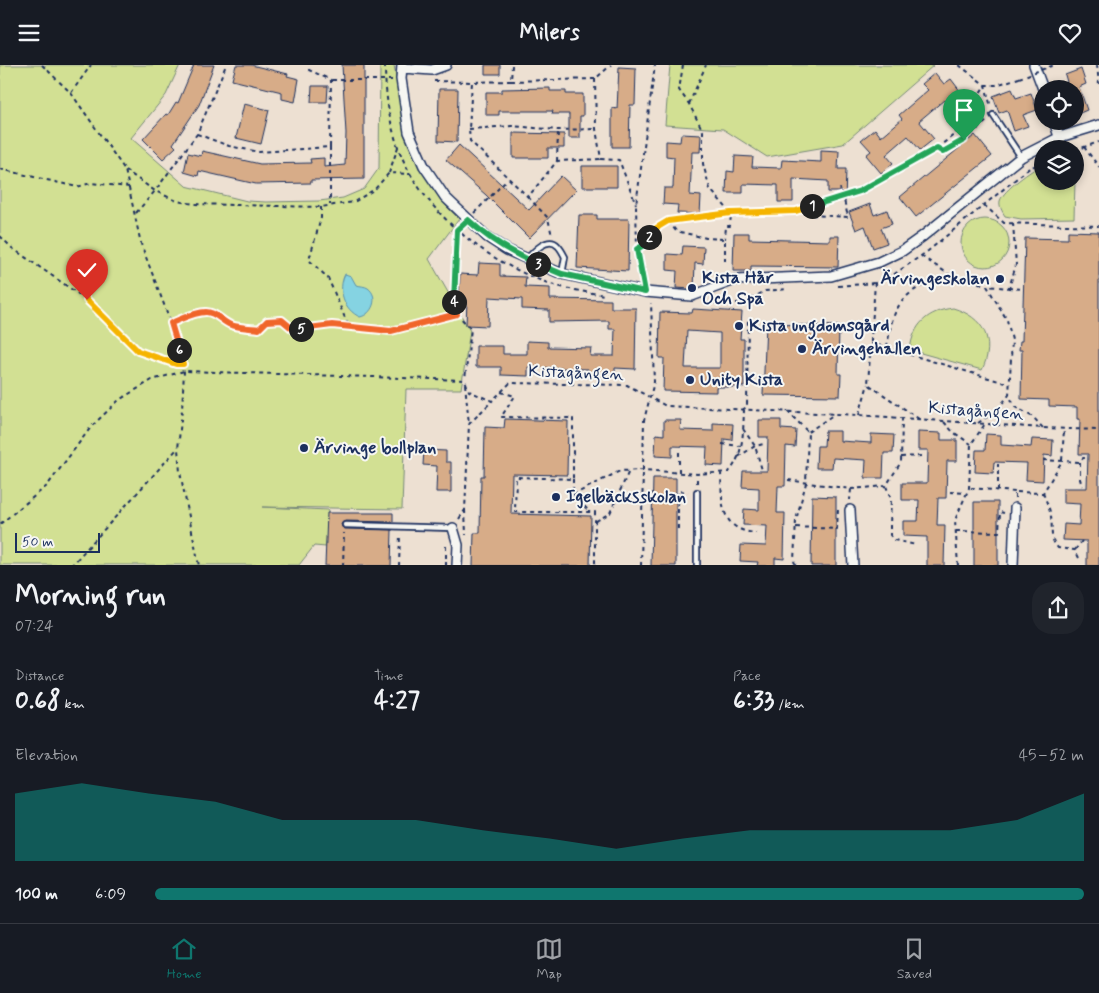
<!DOCTYPE html>
<html lang="en">
<head>
<meta charset="utf-8">
<style>
  body { margin:0; font-family:Mynerve,sans-serif; background:#20242c; color:#f1f3f6; height:100vh; display:flex; flex-direction:column; font-size:19px; white-space:nowrap }
  * { box-sizing:border-box; margin:0 }
  p { font-size:16px; color:#9ea1a6 }
  .icon { flex:none; width:28px; height:28px; fill:none; stroke:currentColor; stroke-width:2; stroke-linecap:round; stroke-linejoin:round }
  .map { position:relative; height:500px; overflow:hidden }
  .drawer { display:flex; flex-direction:column; background:#171b24; flex:1 }
  .drawer>* { flex:none }
  .controls { position:absolute; left:1034px; top:15px; display:grid; gap:10px }
  .controls a { display:grid; place-items:center; width:50px; height:50px; border-radius:50%; background:#171b24; box-shadow:0 2px 8px #0003; font-size:25px }
  .scale { position:absolute; left:15px; bottom:12px; width:85px; box-sizing:border-box; padding-left:5px; border:2px solid #1b2f5e; border-top:0; font-size:14px; line-height:18px; white-space:nowrap; color:#1b2f5e; -webkit-text-stroke:4px #f6f6f2; paint-order:stroke }
  .pin { position:absolute; display:grid; place-items:center; width:42px; height:42px; color:#fff; margin:-51px -21px; border-radius:50% 50% 50% 0; rotate:-45deg; box-shadow:0 0 5px #0007 }
  .pin .icon { rotate:45deg }
  .km { position:absolute; width:25px; height:25px; margin:-12px; border-radius:50%; background:#222; color:#fff; font-size:14px; line-height:25px; text-align:center }
  .round { display:grid; place-items:center; flex:none; width:52px; height:52px; border-radius:20px; background:#20242c }
  .summary { display:flex; align-items:center; justify-content:space-between; height:85px; padding:0 15px }
  h1 { font-size:28px; font-weight:700; line-height:38px }
  .metrics { display:grid; grid-template-columns:repeat(3,1fr); gap:8px; height:85px; padding:5px 15px }
  .metrics div { display:grid; align-content:center }
  .metrics b { font-size:25px; font-weight:700 }
  .metrics small { font-size:14px; font-weight:400 }
  .metrics p { font-size:14px }
  .chart { height:140px; padding:10px 15px }
  .chart p { display:flex; justify-content:space-between }
  .chart svg { width:100%; height:90px; margin-top:5px; fill:#0f766e; opacity:.7 }
  ul { padding:0 15px; list-style:none; font-size:16px }
  li { display:grid; grid-template-columns:80px 60px 1fr; align-items:center; height:38px }
  li i { height:12px; border-radius:6px; background:#0f766e }
  header { display:flex; justify-content:space-between; align-items:center; height:65px; padding:0 15px; background:#171b24; font-size:22px; font-weight:700 }
  .tabs { display:flex; justify-content:space-around; align-items:center; height:70px; border-top:1px solid #363941; background:#171b24; font-size:14px; color:#9ea1a6 }
  .tabs a { display:grid; justify-items:center; gap:2px }
  .tabs .current { color:#0f766e }
  .map>svg:first-child { display:block }
  .green { fill:#d2e093; stroke:#768878 }
  .water { fill:#85d3e2; stroke:#5b91ad }
  .building { fill:#d7ac88; stroke:#1b2f5e; fill-rule:evenodd }
  .lines { fill:none; stroke-linecap:round; stroke-linejoin:round }
  .lane-casing { stroke:#1b2f5e; stroke-width:8 }
  .street-casing { stroke:#1b2f5e; stroke-width:12 }
  .path { stroke:#1b2f5e; stroke-width:2; stroke-dasharray:4 4; stroke-linecap:butt }
  .lane { stroke:#f6f6f2; stroke-width:4.5 }
  .street { stroke:#f6f6f2; stroke-width:9 }
  .path-bridge { stroke:#1b2f5e; stroke-width:2; stroke-dasharray:4 4; stroke-linecap:butt }
  .split-1-casing { stroke:#fff; stroke-width:10 }
  .split-2-casing { stroke:#fff; stroke-width:10 }
  .split-3-casing { stroke:#fff; stroke-width:10 }
  .split-4-casing { stroke:#fff; stroke-width:10 }
  .split-5-casing { stroke:#fff; stroke-width:10 }
  .split-6-casing { stroke:#fff; stroke-width:10 }
  .split-7-casing { stroke:#fff; stroke-width:10 }
  .split-1 { stroke:#22a559; stroke-width:6 }
  .split-2 { stroke:#f5b400; stroke-width:6 }
  .split-3 { stroke:#22a559; stroke-width:6 }
  .split-4 { stroke:#22a559; stroke-width:6 }
  .split-5 { stroke:#f0652b; stroke-width:6 }
  .split-6 { stroke:#f0652b; stroke-width:6 }
  .split-7 { stroke:#f5b400; stroke-width:6 }
  .poi-dot { fill:#1b2f5e; stroke:#f6f6f2; stroke-width:2 }
  .labels { text-anchor:middle; dominant-baseline:central; stroke-width:4; stroke-linejoin:round; paint-order:stroke }
  .poi-label { font-size:18px; font-weight:bold; fill:#1b2f5e; stroke:#f6f6f2; text-anchor:start }
  .street-label { font-size:18px; fill:#1b2f5e; stroke:#f6f6f2 }
</style>
</head>
<body>
<header><svg class="icon" aria-label="menu" viewBox="0 0 24 24"><path d="M4 6h16M4 12h16M4 18h16"/></svg>Milers<svg class="icon" aria-label="heart" viewBox="0 0 24 24"><path d="M12 20l-8-8c-3-5 5-10 8-4 3-6 11-1 8 4z"/></svg></header>
<div class="map">
<svg width="1099" height="501" viewBox="0 0 1099 501">
  <rect width="100%" height="100%" fill="#ede0d2"/>
  <filter id="ink" filterUnits="userSpaceOnUse"><feTurbulence type="fractalNoise" baseFrequency=".02" numOctaves="2"/><feDisplacementMap in="SourceGraphic" scale="10" xChannelSelector="R" yChannelSelector="G"/><feConvolveMatrix kernelMatrix="1 2 1 2 8 2 1 2 1" color-interpolation-filters="sRGB"/></filter>
  <g filter="url(#ink)">
    <path class="green" d="M0,0h180l-14,30 -35,43 55,48 61,15 19,1 53,-1 24,-3 21,-9 15,-21 1,-103h14l14,79 13,26 25,36 13,13 -30,40 41,72 -9,58h-55l-4,120 -140,-2 66,3 -2,37 -12,-1 -15,19h-299z
      M670,0h264l-91,79 -76,13 -44,-28 -58,-4z
      M1042,100v16h33l-1,37 -53,1 -16,-3c-3,-5 -6,-10 -5,-15 3,-11 33,-32 42,-36z
      M961 178a24 24 0 1 1 48 0a24 24 0 1 1-48 0Z
      M953,243c31,9 43,33 29,62l-72,-20c3,-26 18,-39 43,-42z"/>
    <path class="water" d="M345,209l6,2 5,9c4,1 9,1 12,3 12,9 4,27 -8,29 -16,-7 -23,-27 -15,-43z"/>
    <path class="building" d="M194,0h20l-15,40 -26,39 3,3 -13,12 -20,-20 23,-25 2,1 8,-13 2,1z
      M236,0h15l37,9 -1,2 12,3 -4,23 -13,-3v-7l-50,-12z
      M342,0h22v114l-53,1v3l-55,1 -57,-13 -1,5 -14,-4 4,-19 13,3 1,-5 58,13 51,-1 -1,-4 14,-1v9l21,-2 1,-32z
      M485,0h15v9h-15z
      M619,2l17,1 -1,37h-5l-1,42h-17v-39l5,1z
      M1081,4l5,15 -7,3 8,23 -12,5v-26l-25,-1 17,-6 -2,-7z
      M935,8l9,11 7,-5 13,17 -14,12 -6,-8 -25,21 15,18 -14,11 -12,-14 -22,19 7,8 -12,10 -15,-18 5,-4 -10,-11 14,-11 6,8 21,-18 -3,-4 29,-25 -6,-6z
      M312,21h16l-1,16h-16z
      M550,23v3h16v3h17v22h-3v22h-11v-24h-17l1,-3h-54v4h-13v-23h16v-3z
      M439,24h19l-1,53 -19,-1z
      M1012,24l4,9 15,-5 6,17 -14,5 5,11 -14,5 -7,-21 -8,3 -6,-17z
      M244,39l25,6 -8,34 -25,-6z
      M513,68l51,1v14h-16v10h-35z
      M681,69l20,1 -1,17h-8l-2,43 11,1 -1,18 -23,-1 1,-8 -15,-1 1,-16h9l1,-31 -8,-1v-15l14,1z
      M975,70l17,21 -76,61 -16,-20z
      M459,80l70,65 32,-34 15,14 -47,48 -43,-43 -40,-35z
      M821,85l18,1 -1,18h8l-1,33 -5,-14v4h-12v-11l-35,-2v23h-15v-17l-35,-1v9h-17l1,-22 7,1 1,-16 18,1 -1,10 29,1 1,-8 39,2z
      M582,101h35v21h-35z
      M870,139l4,11 13,-5 5,14 -11,4 6,15 -14,5 -8,-22 -9,4 -7,-18z
      M579,150h18v4h32l-1,52 -51,-3z
      M1068,166l31,1v334h-12v-25l-24,-1 1,-16 15,1 1,-21 -17,-1v-15h24l1,-34h-9l1,-35h-3v-12l-28,-1v-6l-28,-1 1,-49h-3l1,-9h2l3,-103 43,1z
      M734,168h15v6l81,2v-5h9l-1,31 -87,-1v5h-18z
      M683,181l21,1 -1,17 -8,-1 -1,25 -2,1 -16,-1 1,-17 -10,-1v-16l15,1z
      M479,198l21,1v12l26,1 -1,10 25,1v11l61,1v8h25l-1,61 -20,-1v9h-27v-8l-60,-2v9l-27,-1v-8h-25v-21h27v8h24v-13l21,1v5l43,1 -1,8h24l1,-27h-6v-8l-60,1v-12l-27,-1v-10l-33,-2 -1,29 -22,-1 1,-25h-8l1,-26 18,1z
      M693,244l49,3 -2,27h4v48h-28v5l-53,-1 1,-33h-5l1,-46 32,1zM687,266l33,2v35h-35z
      M766,259l73,2 -1,48h3l-1,22 -77,-1z
      M505,354l63,2 -1,54 -55,-1 -1,40 80,2 -1,50h-117l1,-33h6l1,-57h3l1,-49 19,1z
      M664,355h17l-1,10 33,1v-8l20,1 -1,16 -8,-1 -1,27 -17,-1 1,-18 -35,-1v11l-17,-1 1,-22 8,1z
      M759,355h22v9l15,1 -1,17 -9,-1 -1,40h-7l-1,27h8l-1,46 -9,-1v8h-18l1,-4 -18,-1 1,-16 25,1 1,-20 -24,-1 1,-16 15,1v-22l-17,-1 1,-16h24l1,-34h-9z
      M825,366h15v10l31,2v-9l23,1 -1,18h-9l-1,25h-18l1,-18 -33,-2 -1,10h-16l1,-22h7z
      M918,367l23,1v7h16v21h-10l-1,37h-8l-1,27h8l-1,41h-17v-29l-24,-1v-15h15l1,-21h-17v-17h25l1,-33h-10z
      M986,369l15,1v10l30,2 1,-8 21,1 -1,16 -8,-1 -1,26 -17,-1 1,-17 -33,-1 -1,11 -18,-1 1,-22h9z
      M424,385l22,1v11h5v30h-15l1,-26 -14,-1z
      M653,413h23v88h-25z
      M812,431l24,1v69h-25z
      M974,437h24v64h-24z
      M327,448h66v9l-48,-1 -4,3 1,3 3,2 47,1 -1,36h-66z"/>
    <g class="lines">
      <defs>
        <path id="lane" d="M993,50l28,42
          M527,194c6,-7 21,-24 31,-13 3,3 5,7 7,11l-3,17
          M345,460l108,3
          M697,501v-74"/>
        <path id="street" d="M402,0l-1,14 8,53 15,34 21,31 42,40 20,13 55,24 83,18 47,4 43,-16 96,-4 48,-14 23,-11 21,-15 98,-79 39,-20 39,-12
          M1034,0l9,24
          M402,3l30,2 14,-5
          M1054,56l9,28
          M850,445l3,56
          M453,463l5,17 -1,21
          M1013,501l2,-58"/>
      </defs>
      <use href="#lane" class="lane-casing"/>
      <use href="#street" class="street-casing"/>
      <path class="path" d="M42,0l29,28 54,77 16,74 30,79 12,41 1,7 -2,39 -4,39 2,23 19,94
        M385,0c0,36 7,78 26,110 29,49 81,88 134,107 19,7 40,10 60,13
        M512,0l-1,16 84,-2 16,-14
        M683,0l-4,25 10,14 14,27v33l7,25 21,24 65,-2 64,-20 77,-43 18,-14 30,-49h11l23,-7
        M959,0l26,20 6,22
        M1097,0l2,19
        M595,14l1,50 5,30 18,1 17,44
        M332,15h60
        M434,16l38,1
        M511,16l-39,1 -3,47 1,12 58,56 29,-36 44,-2
        M71,28l20,-28
        M689,39l17,-39
        M469,64l43,-3 46,4 38,-1
        M197,69l32,12 30,6 71,-5 1,-67 -22,-10v-5
        M330,82v58
        M1084,82l15,20
        M937,83l6,4 21,-12 23,-19
        M1075,85l24,-8
        M557,96l1,-30
        M0,104l77,18 14,-4 38,4
        M125,105l30,21 42,-57 29,-69
        M389,108l9,-26
        M528,132l20,21 4,18
        M984,140l20,18 95,3
        M321,142v11l-12,42 19,18 20,47
        M810,142l2,8 36,2 -5,-21
        M136,148l19,-22 22,10 17,3 127,3 33,-5 21,-13 14,-16 21,1
        M474,148l34,-34
        M1013,158l3,42 -7,23 -22,-2 20,34 5,20 -3,55 6,12 18,10 10,11
        M460,162l-3,3 -3,78 3,6 14,15 -6,50
        M0,171l12,12 75,52 51,51 38,13h7
        M638,184c14,-9 12,-21 30,-28
        M921,191l29,19 36,10
        M725,196v-22l-19,-1 -30,-7 -8,-10 63,-8 -1,13h-4l-1,13
        M643,216l-6,-32 -1,-44 19,-140
        M838,221l37,-3
        M1008,223l15,1
        M704,238h40l21,-12 23,-2
        M171,258c11,-4 23,-11 35,-11 10,0 16,10 25,13 9,3 19,3 28,4l8,-8 15,-1 12,10 26,-2 12,-3 59,6 65,-17
        M871,278l138,41
        M887,282c5,-30 7,-46 36,-62 9,-5 16,-8 27,-10
        M465,319l4,40 23,-23
        M501,327l14,4 -14,21 72,1v61l-57,-2 -1,35h80v54
        M742,345l5,-3 1,-90
        M787,346l21,21 -2,51 -10,37 -2,41 2,5
        M859,350l9,-31
        M919,354l-51,-35 7,-101 18,-8 35,-24 100,-82 14,-7
        M944,357l9,10 18,12
        M978,358l19,-13 12,-15
        M743,364l12,17 7,24
        M808,367l25,-17
        M722,379l19,2
        M738,392l17,-11 9,-2
        M901,392l21,-1
        M1043,395l37,2 3,-4h5
        M1080,397v17l2,7
        M679,407v-23
        M721,407c1,30 -2,58 35,61
        M573,414v16l17,17
        M788,415l63,9 -1,11
        M697,418v-9
        M886,421l5,13 -1,27v9l4,5 22,5
        M971,423l44,4
        M851,424l35,-3 15,-24 1,-43
        M998,426v-27
        M950,427l16,1
        M1043,428c3,8 7,16 8,24 2,12 -2,22 7,31l17,2 5,10
        M573,430l47,-24 23,-1 54,4 32,-2c15,-17 14,-41 15,-62
        M1015,433v-6l28,1 19,-32 2,-32
        M465,445l1,25
        M459,454l6,-9 4,-86
        M596,456l14,-8 19,-42
        M0,459l47,-38 44,-59 28,-27 33,-20 32,-9 281,9 4,11 23,10 18,-18 117,2 39,21 193,9 184,13 56,2
        M796,462l41,2 1,-20h1
        M678,464v-38l10,1
        M956,466l43,1 1,-20 4,1
        M1075,485l7,-9
        M71,501l106,-117
        M343,501l1,-33
        M399,501l1,-32
        M446,501v-23
        M641,501l3,-146 10,-38 -3,-79
        M958,501l-3,-46 14,-32 2,-44 14,-20"/>
      <use href="#lane" class="lane"/>
      <use href="#street" class="street"/>
      <path class="path-bridge" d="M1019,13l35,-13"/>
    </g>
  </g>
  <g class="lines" filter="url(#ink)">
    <defs>
      <path id="split-1" d="M812,141l48,-15 77,-43 6,4 21,-12"/>
      <path id="split-2" d="M649,172l4,-7 15,-9 63,-8 65,-2 16,-5"/>
      <path id="split-3" d="M538,199l24,10 83,18 -8,-43 7,-4 5,-8"/>
      <path id="split-4" d="M454,237l3,-72 11,-10c21,19 43,33 70,44"/>
      <path id="split-5" d="M301,264l31,-4 59,6 66,-17 -3,-6v-6"/>
      <path id="split-6" d="M179,285l-8,-27c11,-4 23,-11 35,-11 10,0 16,10 25,13 9,3 19,3 28,4l8,-8 15,-1 12,10 7,-1"/>
      <path id="split-7" d="M87,235l51,51 38,13h7l-4,-14"/>
    </defs>
    <use href="#split-1" class="split-1-casing"/>
    <use href="#split-2" class="split-2-casing"/>
    <use href="#split-3" class="split-3-casing"/>
    <use href="#split-4" class="split-4-casing"/>
    <use href="#split-5" class="split-5-casing"/>
    <use href="#split-6" class="split-6-casing"/>
    <use href="#split-7" class="split-7-casing"/>
    <use href="#split-1" class="split-1"/>
    <use href="#split-2" class="split-2"/>
    <use href="#split-3" class="split-3"/>
    <use href="#split-4" class="split-4"/>
    <use href="#split-5" class="split-5"/>
    <use href="#split-6" class="split-6"/>
    <use href="#split-7" class="split-7"/>
  </g>
  <g class="poi-dot">
    <circle cx="1000" cy="214" r="5"/>
    <circle cx="692" cy="223" r="5"/>
    <circle cx="739" cy="261" r="5"/>
    <circle cx="802" cy="284" r="5"/>
    <circle cx="690" cy="315" r="5"/>
    <circle cx="304" cy="383" r="5"/>
    <circle cx="556" cy="432" r="5"/>
  </g>
  <g class="labels">
    <g class="poi-label">
      <text x="702" y="213">Kista Hår<tspan x="702" dy="21">Och Spa</tspan></text>
      <text x="990" y="214" text-anchor="end">Ärvingeskolan</text>
      <text x="749" y="261">Kista ungdomsgård</text>
      <text x="812" y="284">Ärvingehallen</text>
      <text x="700" y="315">Unity Kista</text>
      <text x="314" y="383">Ärvinge bollplan</text>
      <text x="566" y="432">Igelbäcksskolan</text>
    </g>
    <g class="street-label">
      <text transform="translate(576 308) rotate(2)">Kistagången</text>
      <text transform="translate(976 346) rotate(4)">Kistagången</text>
    </g>
  </g>
</svg>
<div class="controls">
<a><svg class="icon" aria-label="locate" viewBox="0 0 24 24"><circle cx="12" cy="12" r="6"/><path d="M12 2v4M12 18v4M2 12h4M18 12h4"/></svg></a>
<a><svg class="icon" aria-label="layers" viewBox="0 0 24 24"><path d="M12 4l9 5-9 5-9-5zM3 14l9 5 9-5"/></svg></a>
</div>
<div class="scale">50 m</div>
<div class="pin" style="left:964px;top:75px;background:#1e9e55"><svg class="icon" aria-label="arrive" viewBox="0 0 24 24"><path d="M6 21V4h12l-3 4 3 4H6"/></svg></div>
<div class="pin" style="left:87px;top:235px;background:#d93025"><svg class="icon" aria-label="check" viewBox="0 0 24 24"><path d="M5 12l5 5 9-10"/></svg></div>
<b class="km" style="left:812px;top:141px">1</b>
<b class="km" style="left:649px;top:172px">2</b>
<b class="km" style="left:538px;top:199px">3</b>
<b class="km" style="left:454px;top:237px">4</b>
<b class="km" style="left:301px;top:264px">5</b>
<b class="km" style="left:179px;top:285px">6</b>
</div>
<section class="drawer">
<div class="summary"><div><h1>Morning run</h1><p>07:24</p></div><a class="round"><svg class="icon" aria-label="share" viewBox="0 0 24 24"><path d="M12 15V3M7 8l5-5 5 5M5 13v7h14v-7"/></svg></a></div>
<div class="metrics">
<div><p>Distance</p><b>0.68<small> km</small></b></div>
<div><p>Time</p><b>4:27</b></div>
<div><p>Pace</p><b>6:33<small> /km</small></b></div>
</div>
<div class="chart"><p><span>Elevation</span>45–52 m</p>
<svg viewBox="0 0 160 44" preserveAspectRatio="none"><path d="M0 44V11L10 6L20 11L30 15L40 24L50 24L60 24L70 29L80 33L90 38L100 33L110 29L120 29L130 29L140 29L150 24L160 11V44z"/></svg>
</div>
<ul>
<li><b>100 m</b>6:09<i style="width:100%"></i></li>
</ul>
</section>
<nav class="tabs">
<a class="current"><svg class="icon" aria-label="home" viewBox="0 0 24 24"><path d="M3 11l9-7 9 7M6 9v11h12V9"/></svg>Home</a>
<a><svg class="icon" aria-label="map" viewBox="0 0 24 24"><path d="M3 6l6-2 6 2 6-2v14l-6 2-6-2-6 2zM9 4v14M15 6v14"/></svg>Map</a>
<a><svg class="icon" aria-label="saved" viewBox="0 0 24 24"><path d="M7 4h10v16l-5-4-5 4z"/></svg>Saved</a>
</nav>
</body>
</html>
